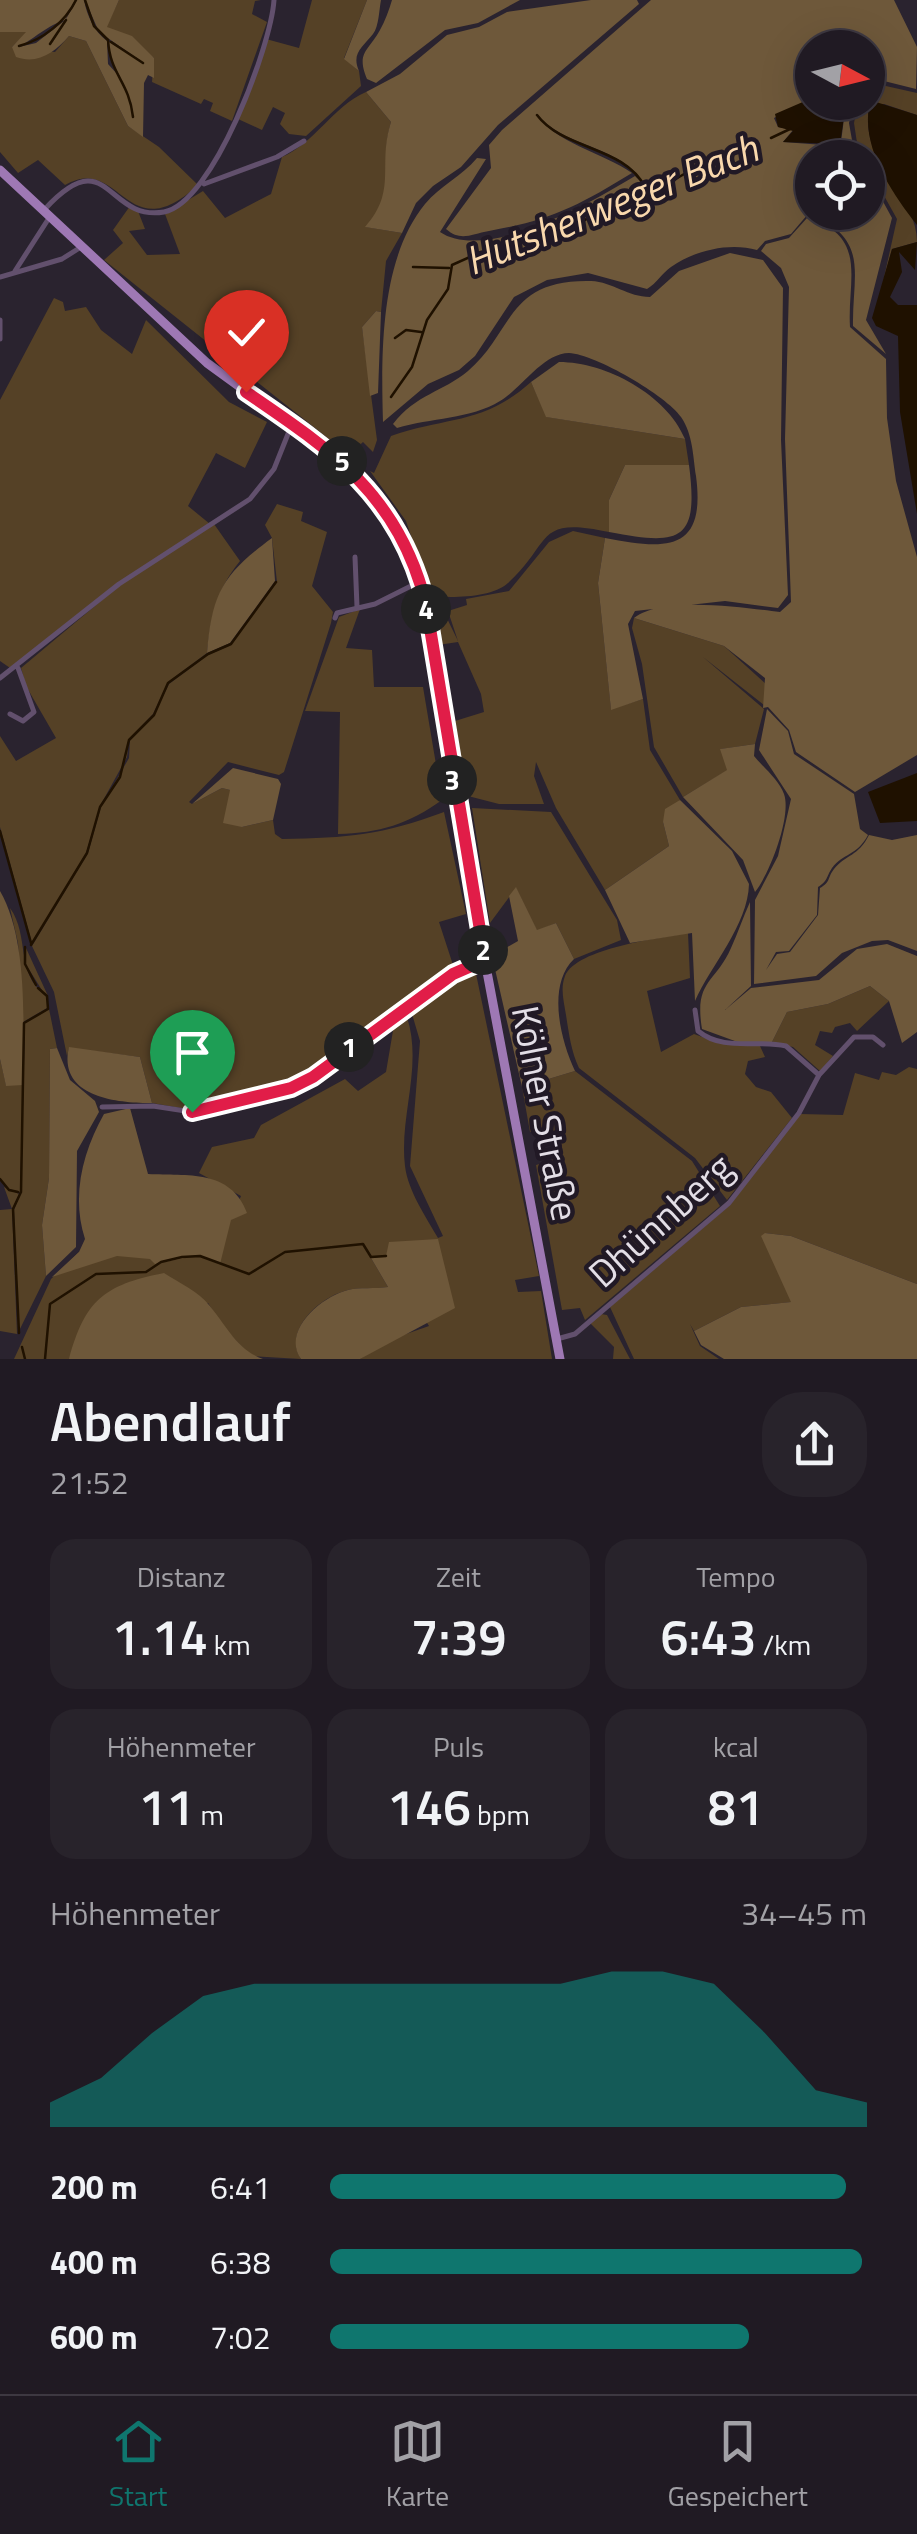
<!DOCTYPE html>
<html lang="de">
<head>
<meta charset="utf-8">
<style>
  body { margin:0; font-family:"Titillium Web",sans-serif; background:#28232b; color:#f1f3f6; height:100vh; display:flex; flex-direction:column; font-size:38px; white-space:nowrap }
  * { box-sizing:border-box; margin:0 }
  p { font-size:32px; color:#a2a1a6 }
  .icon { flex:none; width:55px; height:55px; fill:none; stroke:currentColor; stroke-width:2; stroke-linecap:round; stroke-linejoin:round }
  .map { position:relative; height:1359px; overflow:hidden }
  .panel { display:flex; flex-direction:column; background:#201a23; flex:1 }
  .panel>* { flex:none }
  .needle { width:65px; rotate:97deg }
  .fabs { position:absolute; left:795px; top:30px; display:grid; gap:20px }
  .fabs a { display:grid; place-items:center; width:90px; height:90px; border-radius:50%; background:#201a23; box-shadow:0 10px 40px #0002,0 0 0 2px #3d3841; font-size:50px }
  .pin { position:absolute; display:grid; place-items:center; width:85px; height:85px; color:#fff; margin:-102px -42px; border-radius:50% 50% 50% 0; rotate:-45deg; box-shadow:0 0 10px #0007 }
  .pin .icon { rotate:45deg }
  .km { position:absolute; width:50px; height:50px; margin:-25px; border-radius:50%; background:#222; color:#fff; font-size:28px; line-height:50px; text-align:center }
  .round { display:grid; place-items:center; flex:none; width:105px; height:105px; border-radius:40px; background:#28232b }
  .headline { display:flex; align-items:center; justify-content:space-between; height:170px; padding:0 50px }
  h1 { font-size:55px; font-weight:600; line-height:75px }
  .metrics { display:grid; grid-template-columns:repeat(3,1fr); gap:15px; height:170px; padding:10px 50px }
  .metrics div { display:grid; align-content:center; border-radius:25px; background:#28232b; text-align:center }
  .metrics b { font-size:50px; font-weight:600 }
  .metrics small { font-size:28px; font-weight:400 }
  .metrics p { font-size:28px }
  .chart { height:280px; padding:20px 50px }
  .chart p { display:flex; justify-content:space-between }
  .chart svg { width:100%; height:180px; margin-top:10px; fill:#0f766e; opacity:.7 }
  ul { padding:0 50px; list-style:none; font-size:32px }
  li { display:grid; grid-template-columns:160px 120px 1fr; align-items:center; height:75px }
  li i { height:25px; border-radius:12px; background:#0f766e }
  .dock { display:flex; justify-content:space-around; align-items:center; height:140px; border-top:2px solid #3d3841; background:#201a23; font-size:28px; color:#a2a1a6 }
  .dock a { display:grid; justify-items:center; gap:5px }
  .dock .current { color:#0f766e }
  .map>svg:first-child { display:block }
  .green { fill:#554126 }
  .forest { fill:#6e583a }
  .water { fill:#1f1100 }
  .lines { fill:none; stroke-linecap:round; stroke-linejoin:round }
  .stream { stroke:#1f1100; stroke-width:2.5 }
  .street { stroke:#62506d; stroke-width:5 }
  .primary { stroke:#9e78b4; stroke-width:9 }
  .route-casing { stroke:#fff; stroke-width:20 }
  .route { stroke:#e11d48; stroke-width:12 }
  .labels { text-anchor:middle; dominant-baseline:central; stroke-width:9; stroke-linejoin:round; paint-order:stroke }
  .street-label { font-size:38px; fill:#e3dee6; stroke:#211925 }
  .water-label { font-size:40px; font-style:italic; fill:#f9d8ad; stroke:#211925 }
</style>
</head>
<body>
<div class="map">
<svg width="917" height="1359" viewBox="0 0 917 1359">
  <rect width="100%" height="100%" fill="#2a232f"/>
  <path class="green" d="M119,0h142l-6,1 -3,13 15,8 -35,99 -22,-10 3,-8 -9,-4 -3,5 -49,-22 2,-24 -48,-31z
    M312,0h55l-23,58 15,13 2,15 -55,50 -17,-2 -9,-10 5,-11 -12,-6 -11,23 -24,-11 28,-80 33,9z
    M29,31l-17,16 43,5 14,-16 17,5 42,85 31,21 39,38c-72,67 -77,-32 -133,0l-27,-25 -20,13 -18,-21v-120z
    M877,84l40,9v22l-33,-11 -15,3c-10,58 48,87 48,135l-25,7 -9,33 14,-63 -29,-52v-9l-9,-2 -5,-33 4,-20 10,-1v-16z
    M366,92l25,30c-13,43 8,67 -25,105l36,6 -16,28 -5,51 -5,-1 -14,16 15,113 -4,12 -10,-10 -14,13 -245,-195 19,-17 -10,-13 17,-24 8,5 7,18 -16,2 18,24 33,-1 -15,-40 38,-23 22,27 46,-24 11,-37c33,-14 50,-50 84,-65z
    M54,298l9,4 2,9 21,-4 15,23 31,24 14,-34 83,82 38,20 -22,46 -29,-15 -28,53 22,18 -65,41 -132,105 -13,-9v-261z
    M531,382l16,35 138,22 4,26h-64l-16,35v32c-75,-16 -56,10 -101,51 -16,15 -56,15 -77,13l-25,-75 -36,-50 4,2 17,-37c57,-20 92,-11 140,-54z
    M277,504l26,8 -2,9 26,11 -15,54 21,26 -2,11 -47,149 -5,3 -51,-13 -39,40 3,2 30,-16 8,2 12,37 31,-7 2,14 7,5c66,-1 100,-4 162,-27l22,102 -27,8 16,49 -144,104 -21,10 -98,25 -40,-7 -12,-46 -71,-9 -2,8 -13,-64 -22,-46 56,-93 13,-46 28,-49 1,-18 24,-25 15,-31 39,-29 23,-10 46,-63 -5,-44 -7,-13z
    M214,524l26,37c-24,30 -29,54 -33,92l-39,29 -15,32 -24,25 -2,18 -27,49 -14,47 -54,90 -32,-116v-91l16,25 40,-23 -30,-52 -5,-18 99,-83z
    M573,531l32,7 -7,45 13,126 32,-10 7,51 30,50 -17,22 6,24 -64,44 -49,-82 -20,-46 -2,14 10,28h-45l-31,-8 -13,-75 29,-9 -3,-18 -23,-52 -20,3 -5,-39 7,-2 18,37 -10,-30 19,-6 -1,-6 43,-8 40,-49z
    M360,609l-14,39 26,2 2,37h49l19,113c-33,24 -63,33 -104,34l2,-122 -35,-1 34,-94z
    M634,618l90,28 43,39 -3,20 -61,-48 61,52 -9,35 -34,5 7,21 -45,27 -29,-50 -12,-83 -10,-36z
    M472,808l79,4 66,108 4,20 -47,19 -18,-36 -19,8 -21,-43 -26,35z
    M10,908c20,28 5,65 35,87l-20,-32 1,-15 22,48 -1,12 -24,14 -5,-79z
    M688,933l2,45 -43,13 14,61 33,-18 25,9 41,3 5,11 -17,4 -3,13 11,13 15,5 21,26 -65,82 -32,-42 -116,-90c-8,-17 -10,-34 -13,-53 -2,-13 -6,-26 -1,-39 12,-28 95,-38 123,-43z
    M475,969l64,307 -24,4 3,12 23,-1 11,68h-192l26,-18 43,-15 -43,-70 -15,2 17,29c-13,2 -27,0 -40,3 -27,6 -66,40 -47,69l-50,-3 -28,-29 -15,-24 -139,56h-55l37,-80 28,-27 152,-32 10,-24 -42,-23 13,-26 42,-9 7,-13 84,-46 13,12 28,-19 9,-53 6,-4 6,2c16,50 -8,99 -2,149 3,25 21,51 33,72l5,-2 -33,-70 10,-125 -8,-27 2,-8 40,-29z
    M870,986l19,15 -32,30 -7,-8 -15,4 -3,6 -12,-2 -5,14 18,11 -13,15 -27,-24 -21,-5 15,-30 41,-8z
    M49,1009l8,39 -7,1 -1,129 -7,47 4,51 -28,57 -4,-123 7,-18 4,-169z
    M0,1059l6,26h17l-3,107 -11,-3 -9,-10z
    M909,1067l8,2v215l-126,-48 -26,-3 27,69 -51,5 -47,24 -4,-7 10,22 19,13h-85l-24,-52 120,-102 70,-91 43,1 12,-42 24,7 3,-8 14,3z
    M575,1071l117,90 28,45 -135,114 -5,-12 -18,2 -26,-145 16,-5 -3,-32 -19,4 -8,-45z
    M4,1187l15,7 -7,15 5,125 -17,-3v-121l12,-1z
    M601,1314l6,1 23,44h-17l1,-12 -24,-24z"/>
  <path class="forest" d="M0,0h75l-10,20c-15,4 -35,21 -46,27l17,-4 28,-22 -13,24 26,-45h7c3,16 10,31 23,41l1,23 21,23 4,31c-1,-40 -22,-39 -24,-76l35,21 -45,-31 -14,-32h34l-12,27 25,9 22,22v20l-6,-3 -4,8 -1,54 -15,-11 -42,-85 -17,-5c-14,16 -31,29 -53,21l-4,-10 14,-15h-26z
    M367,0h14c-2,10 -2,26 -8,34 -10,13 -22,19 -14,37l-15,-12z
    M392,0h128l-42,23 -33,7 -69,53 -9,-4c-11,-27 1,-27 13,-49 5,-9 9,-20 12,-30z
    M591,0h46l2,4 -141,121 -37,42 -28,19 -17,17 -14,30 -37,-6c33,-37 12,-61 26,-105l-25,-30 34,-18 47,-39 32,-8 28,-15z
    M651,0h243l23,47 -1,42 -48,-12v-29h-56v50l-38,20 4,9 15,3 -10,12 54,4 4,-4 5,-39h7l-4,20 6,34 -43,1v54h56v-38l24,44 -26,102 20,34 -33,-28c-1,-52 18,-88 -45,-112l-17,20 -26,7 -8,9c-27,-8 -62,0 -86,17 -9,6 -14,16 -24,22l-59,-16 -41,7 -33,17 -39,59 -16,14 -31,14 -45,38c-2,-69 -3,-163 42,-218 15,-18 37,-28 52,-46l9,1 -46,73c46,31 152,-30 195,-56l10,10c-19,-40 -82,-38 -108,-72 14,27 68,40 95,59 -54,33 -81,47 -143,58 -18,3 -28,11 -43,-2l45,-61 -2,-23 13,-15z
    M807,218c62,18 40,62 43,109l36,32 1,59 9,63 21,76v198l-62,37 -59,-40 -7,-22 -21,-23 -5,1 2,-30 -41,-32 -90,-28c29,-23 111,-10 146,-6l11,-10 -6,-163 4,-152 -8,-19 -20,-17 5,-7 23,-6z
    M730,253l33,7 20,28 -2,152 7,155 -10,13 -53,-7 -90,10 -7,13 15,75 -32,11 -13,-127 7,-45c62,12 101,14 91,-62 -3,-19 -3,-42 -15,-59 -14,-21 -86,-63 -112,-64 -26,0 -48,36 -69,48 -29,18 -70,17 -103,27l-4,-4c23,-30 50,-32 75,-53 46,-39 38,-92 123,-90 22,1 37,16 59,16l29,-26z
    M376,311l5,1 -3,81 -8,3 -8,-69z
    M559,362c47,0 108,33 126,77l-139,-22 -15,-35z
    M625,465h64c10,76 -8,81 -80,67v-32z
    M272,538l3,43 -45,62 -23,10c5,-60 16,-79 65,-115z
    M767,709l21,22 6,23 60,40 6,35 8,6c-11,21 -25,18 -36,33 -6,9 -4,13 -14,19l-1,28 -28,36 -13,1 -10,18 11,-16 13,-2 28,-37 2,-27c11,-6 7,-10 14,-19 12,-15 24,-12 35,-34l23,5 25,-5v116l-29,-11 -16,1 -30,12 -26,23 -62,8 1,-84 23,-44 13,-57 -32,-49z
    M755,744l-1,12c9,11 25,24 30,38 8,22 -15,81 -29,98l-12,-32 -60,-63 44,-27 -7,-21z
    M233,768l45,11 3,5 -8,36 -31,7 -19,-4 7,-33 -8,-2 -30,16z
    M680,800l52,51 17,33c-1,41 -38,81 -54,117l-3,-68 -62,10 -25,-53 64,-44 -6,-24 2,-13z
    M516,887l21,43 19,-7 18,36c-27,26 -14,80 1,112l-53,16 -30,-131 26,-15 -9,-45z
    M0,891c29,50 23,137 23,194l-17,1 -6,-27z
    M750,902l1,84 -26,24 26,-22 68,-8 38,-31 30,-5 30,12v76l-15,11 -13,-42 -19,-15 -42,18 -41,8 -15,30 -29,2 -41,-15c-8,-49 13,-45 29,-81 7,-15 12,-31 19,-46z
    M69,1047l71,10 12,46c-33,0 -95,-5 -83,-56z
    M57,1048l13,32 25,21 4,11 -22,39 -1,96 -30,29 -4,-51 7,-47 1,-129z
    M130,1108l18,66c39,2 83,-5 99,39l-16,7 -11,44 -20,-9 -45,9 -5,-5 -33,-3 -65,21 27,-25 6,-13c-14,-43 -2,-88 19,-125z
    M765,1233l26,3 126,48v75h-193l-23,-14 -7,-14 47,-24 50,-5 -30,-66z
    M438,1239l17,69 -95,51h-59c-20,-28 21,-63 47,-69 12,-3 26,-1 40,-3l-17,-29 15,-2 3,-14z
    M164,1273c14,9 35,19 45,32 17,20 28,45 54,54h-194c16,-58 34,-74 95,-86z"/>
  <path class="water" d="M812,98v4l34,1 -6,41 -57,-2 10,-11 -15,-4 -3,-13z
    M876,102l41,13v110c-25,-32 -55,-76 -48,-118z
    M917,242l-2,28 -16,-18 3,20 -12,25 8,8h19v209l-17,-102 -2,-76 -22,-10 -4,-8 20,-69z
    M917,773v48l-37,2 -12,-31z"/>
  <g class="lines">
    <path class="stream" d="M85,0l9,26 14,14c2,35 21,41 25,77
      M111,42l32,21
      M50,44l16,-24
      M19,46c24,-6 47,-25 57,-46
      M537,115c26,35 87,31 108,72
      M771,138l19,-9
      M413,267l36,1
      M395,338l11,-8 15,2
      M391,397l21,-30 15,-47 21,-31 4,-24 29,-13 17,1 17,-10 34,-8 17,-12 19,-3 36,-25 41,-8 46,-27h16
      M0,831l31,112
      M31,945l56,-92 13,-46 20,-30 9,-37 25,-25 14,-32 40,-29 23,-10 45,-62
      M25,947v17l11,21
      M0,1179l9,11 9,2
      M19,1333l-6,-124 8,-17 3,-169 24,-14 -1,-13 -9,-8
      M22,1347l3,12
      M45,1359l5,-55 46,-30 50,-2 15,-10 21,-5 18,-1 49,18 36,-22 78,-8 8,13 15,-1"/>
    <path class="street" d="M204,184l73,-27 27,-16
      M45,209c64,-69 61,13 119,3 49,-9 107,-166 110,-212
      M15,271l34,-53
      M0,277l62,-18 19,-12
      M0,320v19
      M355,557l2,50
      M335,618l2,-5 38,-9 42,-21
      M0,678l119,-94 131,-85 24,-30 18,-45
      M10,714l13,7 11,-9 -16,-44
      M819,1075l35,-38h19l10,8
      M102,1107l51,-1 39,6 99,-24 162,-114 32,-13
      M557,1339l18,-5 154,-131 70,-90 20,-38 -33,-29c-29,-7 -62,6 -88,-15l-3,-21"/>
    <path class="primary" d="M0,170l207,193 135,98 53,63 31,81 29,197 105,557"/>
  </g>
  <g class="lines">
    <defs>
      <path id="route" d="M192,1112l99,-24 22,-11 140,-103 32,-14 -59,-356c-27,-108 -93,-153 -180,-212"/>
    </defs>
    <use href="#route" class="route-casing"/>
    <use href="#route" class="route"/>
  </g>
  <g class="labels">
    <g class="street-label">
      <text transform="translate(546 1113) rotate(79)">Kölner Straße</text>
      <text transform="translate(660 1220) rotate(-42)">Dhünnberg</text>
    </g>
    <g class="water-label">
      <text transform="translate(611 204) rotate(-22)">Hutsherweger Bach</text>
    </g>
  </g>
</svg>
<div class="fabs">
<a><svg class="needle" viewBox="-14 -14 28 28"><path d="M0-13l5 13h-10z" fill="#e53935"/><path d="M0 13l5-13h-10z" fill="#a2a1a6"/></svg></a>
<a><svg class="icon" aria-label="locate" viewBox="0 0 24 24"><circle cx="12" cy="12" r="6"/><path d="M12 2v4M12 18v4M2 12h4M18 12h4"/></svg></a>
</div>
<div class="pin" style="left:192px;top:1112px;background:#1e9e55"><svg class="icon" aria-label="arrive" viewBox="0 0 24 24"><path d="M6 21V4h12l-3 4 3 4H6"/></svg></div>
<div class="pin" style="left:246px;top:392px;background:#d93025"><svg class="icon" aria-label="check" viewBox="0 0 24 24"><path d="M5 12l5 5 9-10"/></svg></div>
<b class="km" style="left:349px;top:1047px">1</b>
<b class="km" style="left:483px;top:950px">2</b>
<b class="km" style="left:452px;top:780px">3</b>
<b class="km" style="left:426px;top:609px">4</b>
<b class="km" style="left:342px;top:461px">5</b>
</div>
<section class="panel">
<div class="headline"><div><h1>Abendlauf</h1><p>21:52</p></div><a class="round"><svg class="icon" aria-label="share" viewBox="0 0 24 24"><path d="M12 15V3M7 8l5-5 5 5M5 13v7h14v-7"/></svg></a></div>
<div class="metrics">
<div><p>Distanz</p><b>1.14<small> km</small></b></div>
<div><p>Zeit</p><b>7:39</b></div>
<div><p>Tempo</p><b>6:43<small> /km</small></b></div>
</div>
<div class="metrics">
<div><p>Höhenmeter</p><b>11<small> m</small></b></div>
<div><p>Puls</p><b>146<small> bpm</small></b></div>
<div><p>kcal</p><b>81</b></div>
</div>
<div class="chart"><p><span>Höhenmeter</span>34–45 m</p>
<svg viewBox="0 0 160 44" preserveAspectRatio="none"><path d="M0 44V38L10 32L20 21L30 12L40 9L50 9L60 9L70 9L80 9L90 9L100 9L110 6L120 6L130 9L140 21L150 35L160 38V44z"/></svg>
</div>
<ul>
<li><b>200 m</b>6:41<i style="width:96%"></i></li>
<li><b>400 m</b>6:38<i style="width:99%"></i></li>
<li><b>600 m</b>7:02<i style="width:78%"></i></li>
</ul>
</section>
<nav class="dock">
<a class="current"><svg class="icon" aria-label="home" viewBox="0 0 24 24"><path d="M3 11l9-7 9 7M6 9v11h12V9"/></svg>Start</a>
<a><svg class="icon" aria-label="map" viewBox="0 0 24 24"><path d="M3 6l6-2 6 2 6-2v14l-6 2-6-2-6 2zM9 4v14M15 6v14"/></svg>Karte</a>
<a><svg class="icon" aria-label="saved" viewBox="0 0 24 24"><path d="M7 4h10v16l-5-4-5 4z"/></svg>Gespeichert</a>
</nav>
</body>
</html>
